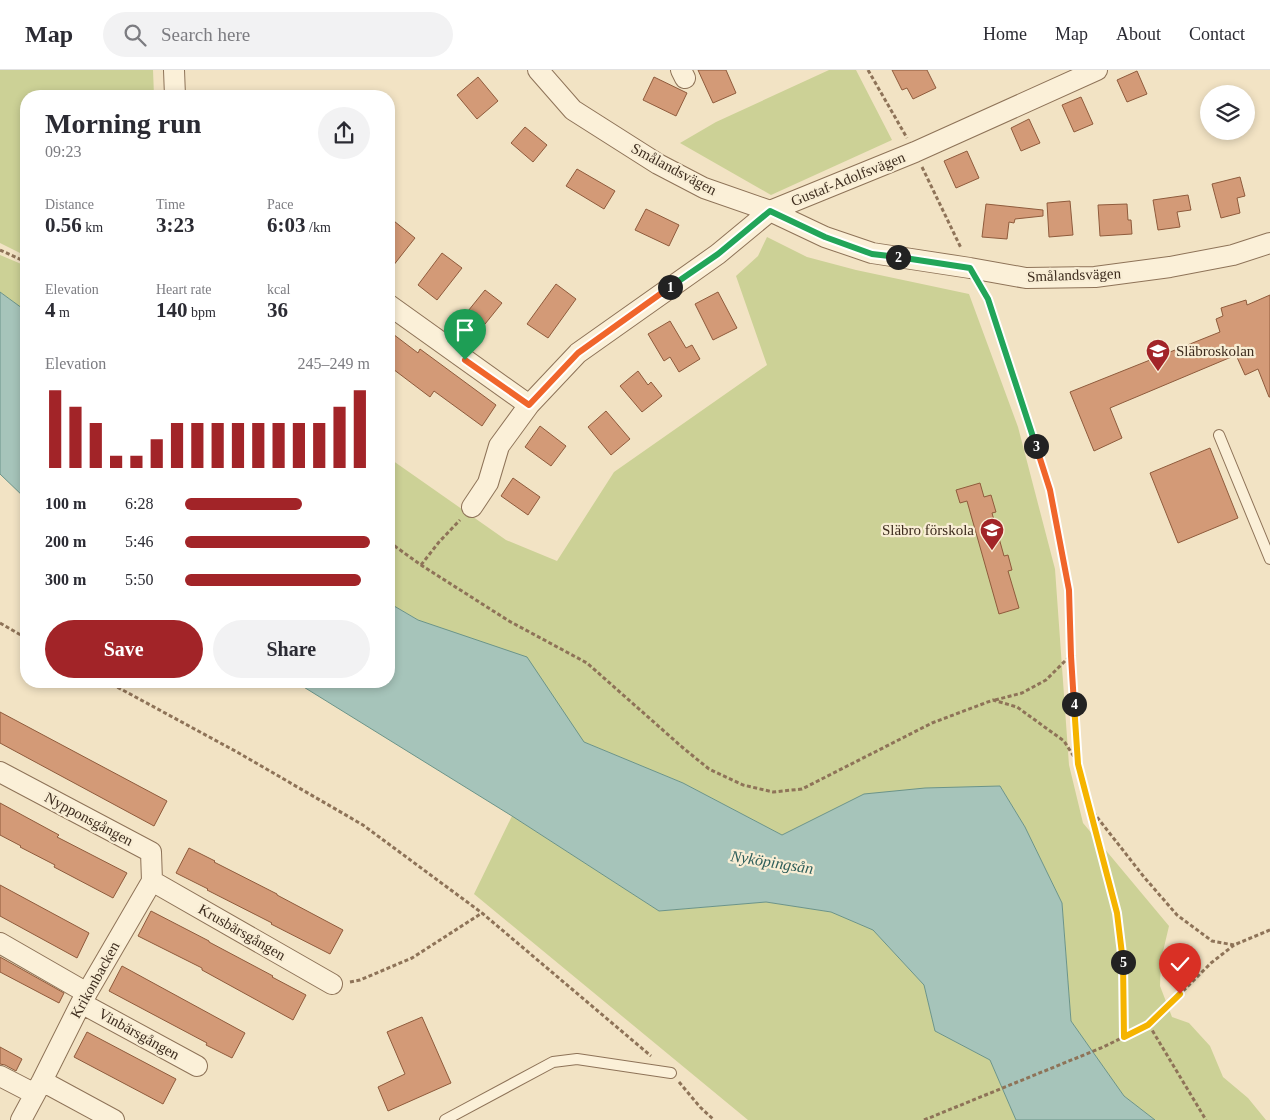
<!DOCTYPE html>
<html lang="en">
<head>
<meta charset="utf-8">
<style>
  body { margin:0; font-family:"Times New Roman",serif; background:#f2f2f3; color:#2b2b33; height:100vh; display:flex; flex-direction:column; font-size:19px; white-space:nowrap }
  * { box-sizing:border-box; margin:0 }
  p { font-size:16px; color:#7c7c81 }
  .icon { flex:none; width:28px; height:28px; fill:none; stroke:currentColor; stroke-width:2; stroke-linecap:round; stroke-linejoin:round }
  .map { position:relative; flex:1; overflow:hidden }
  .details { position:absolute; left:20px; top:20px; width:375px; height:598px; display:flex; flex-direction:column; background:#fff; border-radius:20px; box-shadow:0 2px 8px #0003 }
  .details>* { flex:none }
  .buttons { position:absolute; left:1200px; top:15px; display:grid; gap:10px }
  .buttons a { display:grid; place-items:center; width:55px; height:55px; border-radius:50%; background:#fff; box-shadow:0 2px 8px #0003; font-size:25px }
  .pin { position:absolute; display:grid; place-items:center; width:42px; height:42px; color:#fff; margin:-51px -21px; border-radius:50% 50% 50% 0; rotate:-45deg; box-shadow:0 0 5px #0007 }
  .pin .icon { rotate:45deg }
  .km { position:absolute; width:25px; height:25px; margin:-12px; border-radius:50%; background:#222; color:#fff; font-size:14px; line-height:25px; text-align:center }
  .round { display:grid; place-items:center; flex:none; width:52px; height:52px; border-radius:26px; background:#f2f2f3 }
  .summary { display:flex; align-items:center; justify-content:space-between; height:85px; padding:0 25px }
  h1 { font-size:28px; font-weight:700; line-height:38px }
  .figures { display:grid; grid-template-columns:repeat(3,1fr); gap:8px; height:85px; padding:5px 25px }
  .figures div { display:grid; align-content:center }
  .figures b { font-size:21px; font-weight:700 }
  .figures small { font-size:14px; font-weight:400 }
  .figures p { font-size:14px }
  .chart { height:140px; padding:10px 25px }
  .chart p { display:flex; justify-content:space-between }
  .chart svg { width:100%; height:90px; margin-top:5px; stroke:#a22428; stroke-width:6 }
  .action { display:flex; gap:10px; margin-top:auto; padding:10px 25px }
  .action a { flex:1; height:58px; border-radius:30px; background:#a22428; color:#fff; font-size:20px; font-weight:700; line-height:58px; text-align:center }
  .action a+a { background:#f2f2f3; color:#2b2b33 }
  ul { padding:0 25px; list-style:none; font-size:16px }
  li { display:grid; grid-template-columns:80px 60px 1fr; align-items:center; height:38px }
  li i { height:12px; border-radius:6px; background:#a22428 }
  header { display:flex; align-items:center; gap:30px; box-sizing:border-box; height:70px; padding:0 25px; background:#fff; border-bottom:1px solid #e1e1e2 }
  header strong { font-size:24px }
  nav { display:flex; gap:28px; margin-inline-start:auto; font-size:18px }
  .search { width:350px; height:45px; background:#f2f2f3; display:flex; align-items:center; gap:12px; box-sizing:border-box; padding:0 18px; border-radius:28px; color:#7c7c81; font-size:19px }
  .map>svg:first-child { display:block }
  .green { fill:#ccd196 }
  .water { fill:#a6c4ba; stroke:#6b9489 }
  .building { fill:#d39a77; stroke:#8f5b3c }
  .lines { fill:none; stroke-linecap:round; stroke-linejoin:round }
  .lane-casing { stroke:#8e7358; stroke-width:12 }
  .street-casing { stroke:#8e7358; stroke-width:22 }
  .path { stroke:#8e7358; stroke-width:3; stroke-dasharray:4 2.5; stroke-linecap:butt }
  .lane { stroke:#fbf0d8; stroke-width:10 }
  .street { stroke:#fbf0d8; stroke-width:20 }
  .split-1-casing { stroke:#fff; stroke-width:10 }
  .split-2-casing { stroke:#fff; stroke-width:10 }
  .split-3-casing { stroke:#fff; stroke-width:10 }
  .split-4-casing { stroke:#fff; stroke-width:10 }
  .split-5-casing { stroke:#fff; stroke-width:10 }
  .split-6-casing { stroke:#fff; stroke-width:10 }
  .split-1 { stroke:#f0652b; stroke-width:6 }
  .split-2 { stroke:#22a559; stroke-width:6 }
  .split-3 { stroke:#22a559; stroke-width:6 }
  .split-4 { stroke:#f0652b; stroke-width:6 }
  .split-5 { stroke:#f5b400; stroke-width:6 }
  .split-6 { stroke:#f5b400; stroke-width:6 }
  .labels { text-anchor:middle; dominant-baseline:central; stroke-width:4.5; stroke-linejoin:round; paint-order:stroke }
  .street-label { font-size:15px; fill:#3d2c1e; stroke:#f8edd4 }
  .poi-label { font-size:15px; fill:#3d2c1e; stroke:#f8edd4; text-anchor:start }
  .water-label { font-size:16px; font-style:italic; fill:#2c5d59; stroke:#f8edd4 }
</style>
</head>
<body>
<header>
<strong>Map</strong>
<div class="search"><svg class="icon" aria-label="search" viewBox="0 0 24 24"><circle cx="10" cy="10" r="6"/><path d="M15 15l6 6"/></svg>Search here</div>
<nav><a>Home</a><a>Map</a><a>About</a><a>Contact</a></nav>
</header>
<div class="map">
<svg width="1270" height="1050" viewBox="0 0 1270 1050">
  <rect width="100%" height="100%" fill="#f2e3c4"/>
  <path class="green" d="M0,0h153l1,26h-128v160l-26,-13z
    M829,0h27l36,70 -121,55 -91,-52 36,-21z
    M767,167l40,20 49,13 113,24 49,133 37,142 14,196 14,58 86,103 -8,34 -1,26 12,31 17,6 21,23 13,31 25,21 18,22h-111l-31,-24 -53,-75 -9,-118 -37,-76 -25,-41 -136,8 -82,41 -99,-52 -99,-41 -166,-122 -29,-17v-145l117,82 51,21 57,-89 153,-107 -31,-89 22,-20z
    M0,185l26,11v45l-26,-19z
    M512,746l147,95 107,-9 65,10 42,18 51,55 11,46 55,29 26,60h-268l-274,-226z"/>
  <path class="water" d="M0,222l26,19v188l-26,-25z
    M389,533l29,17 109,37 57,85 99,41 99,52 82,-41 61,-6 75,-2 25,41 37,76 9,118 53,75 31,24h-139l-26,-60 -55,-29 -11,-46 -51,-55 -42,-18 -65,-10 -107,9 -147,-95 -218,-135h95z"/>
  <path class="building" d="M698,0h28l10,23 -23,10z
    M892,0h35l9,18 -23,11 -6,-11 -5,2z
    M1137,1l10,23 -20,8 -10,-22z
    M478,7l20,24 -21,18 -20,-24z
    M654,7l33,16 -11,23 -33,-16z
    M1081,27l12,27 -19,8 -12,-27z
    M1029,49l11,24 -19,8 -10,-23z
    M525,57l22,18 -14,17 -22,-19z
    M967,81l12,27 -23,10 -12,-27z
    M577,99l38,22 -11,18 -38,-23z
    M1240,107l5,19 -8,2 3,15 -19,5 -9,-34z
    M1188,125l3,15 -14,2 3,15 -22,3 -5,-30z
    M1070,131l3,34 -24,2 -2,-34z
    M986,134l57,6v6l-28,3 -1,4 -5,-1 -2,17 -25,-2z
    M1127,134l1,16h3l1,14 -32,2 -2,-31z
    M646,139l33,16 -10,21 -34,-16z
    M389,147l26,21 -26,33z
    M442,183l20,15 -25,32 -19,-15z
    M556,214l20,15 -28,39 -21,-14z
    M485,220l17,13 -21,26 -17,-13z
    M718,222l19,36 -24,12 -18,-36z
    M1270,225v102h-1l-11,-28 -13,6 -9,-20 -126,53 12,30 -28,13 -24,-59 150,-60 -4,-13 7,-3 -2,-8 25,-8 1,5z
    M670,251l16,27 6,-3 8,14 -21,13 -9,-15 -6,4 -16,-27z
    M389,261l29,22 2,-4 76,56 -14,21 -48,-35 -4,6 -41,-31z
    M638,301l10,14 3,-3 11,14 -20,16 -22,-26z
    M606,341l24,28 -19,16 -23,-28z
    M540,356l26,20 -15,20 -26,-19z
    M1210,378l28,70 -60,25 -28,-70z
    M513,408l27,19 -12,18 -27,-19z
    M980,413l4,14 7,-2 5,17 -4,1 12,43 4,-1 4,15 -4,1 11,37 -20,6 -32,-113 -7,2 -4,-13z
    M0,642l167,89 -13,25 -154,-83z
    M0,733l59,32 -2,2 70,36 -14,25 -59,-31 1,-2 -35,-18 1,-1 -21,-11z
    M189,778l26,13 -1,1 63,32v1l66,35 -13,24 -59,-30 1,-1 -65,-33 1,-1 -32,-16z
    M0,815l89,48 -12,25 -77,-42z
    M151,841l58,30v1l64,34 -1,1 34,18 -13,25 -91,-50v-2l-64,-32z
    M0,887l64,36 -5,10 -59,-31z
    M122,896l123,67 -13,25 -26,-13 1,-2 -98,-52z
    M422,947l29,66 -63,28 -10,-24 27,-13 -18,-42z
    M87,962l89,47 -13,25 -89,-47z
    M0,977l22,12 -6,12 -11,-6 -5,-1z"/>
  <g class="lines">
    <defs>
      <path id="lane" d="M1219,365l51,124
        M445,1050l108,-58 24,-3 94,14"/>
      <path id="street" d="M174,0l1,26
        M538,0l35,40 85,54 46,24 66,23 55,26 47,16 98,15 56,10 69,-1 75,-10 63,-12 37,-12
        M681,0l4,8
        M389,235l140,100
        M472,437l16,-24 11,-37 30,-41 49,-52 140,-99 52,-43 145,-59 182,-82
        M0,702l151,80 1,29 -71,122 -39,78 -21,39
        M152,811l180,103
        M0,873l87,50
        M81,933l116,63
        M0,1006l35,18
        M42,1011l72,39"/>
    </defs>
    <use href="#lane" class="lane-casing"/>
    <use href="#street" class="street-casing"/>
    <path class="path" d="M868,0l39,68
      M922,97l39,81
      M0,180l26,12
      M982,218l6,11 62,191 19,100 2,66 8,108 21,79 17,70 6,48 2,76
      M389,472l32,23 88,56 78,42 95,84 27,22 34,16 30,7 29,-3 130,-66 61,-23 24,7 47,34 14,22
      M421,495l18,-23 21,-22
      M0,553l26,15
      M106,611l131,71 126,73 119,88 169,143
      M995,630l27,-7 24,-13 24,-24
      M1093,742l51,65 33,38 35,26 22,4 36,-15
      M350,912l10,-2 52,-22 70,-45
      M1149,955l57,95
      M679,1012l21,25 14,13
      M924,1050l177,-72 48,-23 62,-62 23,-18"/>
    <use href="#lane" class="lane"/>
    <use href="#street" class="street"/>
  </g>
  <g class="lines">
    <defs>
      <path id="split-1" d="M465,290l64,45 49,-52 92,-66"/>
      <path id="split-2" d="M670,217l48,-33 52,-43 55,26 47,17 26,3"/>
      <path id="split-3" d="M898,187l72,11 18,31 48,147"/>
      <path id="split-4" d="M1036,376l14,44 19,100 2,66 3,48"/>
      <path id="split-5" d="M1074,634l4,60 39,149 6,49"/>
      <path id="split-6" d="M1123,892l1,75 24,-12 32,-31"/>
    </defs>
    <use href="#split-1" class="split-1-casing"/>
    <use href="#split-2" class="split-2-casing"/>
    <use href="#split-3" class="split-3-casing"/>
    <use href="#split-4" class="split-4-casing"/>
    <use href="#split-5" class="split-5-casing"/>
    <use href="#split-6" class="split-6-casing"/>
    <use href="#split-1" class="split-1"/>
    <use href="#split-2" class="split-2"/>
    <use href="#split-3" class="split-3"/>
    <use href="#split-4" class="split-4"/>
    <use href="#split-5" class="split-5"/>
    <use href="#split-6" class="split-6"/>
  </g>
  <defs>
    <symbol id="school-pin" viewBox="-11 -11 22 30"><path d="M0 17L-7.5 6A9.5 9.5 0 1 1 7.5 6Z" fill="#a22428" stroke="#f8edd4"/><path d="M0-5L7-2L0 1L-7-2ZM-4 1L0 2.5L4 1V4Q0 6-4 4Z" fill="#fff"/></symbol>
  </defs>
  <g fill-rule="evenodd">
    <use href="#school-pin" x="1144" y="267" width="28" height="38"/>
    <use href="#school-pin" x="978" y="446" width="28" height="38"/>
  </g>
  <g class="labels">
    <g class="street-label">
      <text transform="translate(674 99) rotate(28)">Smålandsvägen</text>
      <text transform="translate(848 109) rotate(-22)">Gustaf-Adolfsvägen</text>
      <text transform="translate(1074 205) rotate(-2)">Smålandsvägen</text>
      <text transform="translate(89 749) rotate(28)">Nypponsgången</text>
      <text transform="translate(242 862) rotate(30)">Krusbärsgången</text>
      <text transform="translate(95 910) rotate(-61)">Krikonbacken</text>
      <text transform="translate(139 964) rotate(29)">Vinbärsgången</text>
    </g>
    <g class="poi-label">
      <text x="1176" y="281">Släbroskolan</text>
      <text x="974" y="460" text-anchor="end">Släbro förskola</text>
    </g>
    <g class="water-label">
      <text transform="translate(772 792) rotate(9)">Nyköpingsån</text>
    </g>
  </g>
</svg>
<div class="buttons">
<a><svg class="icon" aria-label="layers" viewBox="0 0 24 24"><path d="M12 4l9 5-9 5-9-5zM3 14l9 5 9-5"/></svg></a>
</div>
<div class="pin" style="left:465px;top:290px;background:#1e9e55"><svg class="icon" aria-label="arrive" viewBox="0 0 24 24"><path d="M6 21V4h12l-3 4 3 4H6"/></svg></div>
<div class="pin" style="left:1180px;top:924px;background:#d93025"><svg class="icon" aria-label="check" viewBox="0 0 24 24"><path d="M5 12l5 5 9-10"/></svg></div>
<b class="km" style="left:670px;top:217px">1</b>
<b class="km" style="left:898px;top:187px">2</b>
<b class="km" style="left:1036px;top:376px">3</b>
<b class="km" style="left:1074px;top:634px">4</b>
<b class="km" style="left:1123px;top:892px">5</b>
<section class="details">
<div class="summary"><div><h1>Morning run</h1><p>09:23</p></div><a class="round"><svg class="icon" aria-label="share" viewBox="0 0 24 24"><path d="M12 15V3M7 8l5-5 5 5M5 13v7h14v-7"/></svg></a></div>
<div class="figures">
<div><p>Distance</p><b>0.56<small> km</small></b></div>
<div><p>Time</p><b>3:23</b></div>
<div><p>Pace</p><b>6:03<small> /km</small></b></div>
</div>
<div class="figures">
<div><p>Elevation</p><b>4<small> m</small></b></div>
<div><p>Heart rate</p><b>140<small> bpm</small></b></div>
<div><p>kcal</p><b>36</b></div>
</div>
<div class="chart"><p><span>Elevation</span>245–249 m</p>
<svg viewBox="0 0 160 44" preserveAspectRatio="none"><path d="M5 44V6M15 44V14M25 44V22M35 44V38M45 44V38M55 44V30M65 44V22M75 44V22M85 44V22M95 44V22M105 44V22M115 44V22M125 44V22M135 44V22M145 44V14M155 44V6"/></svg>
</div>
<ul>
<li><b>100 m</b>6:28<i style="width:63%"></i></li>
<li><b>200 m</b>5:46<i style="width:100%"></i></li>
<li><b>300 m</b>5:50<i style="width:95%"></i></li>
</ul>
<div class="action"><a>Save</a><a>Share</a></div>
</section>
</div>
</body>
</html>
